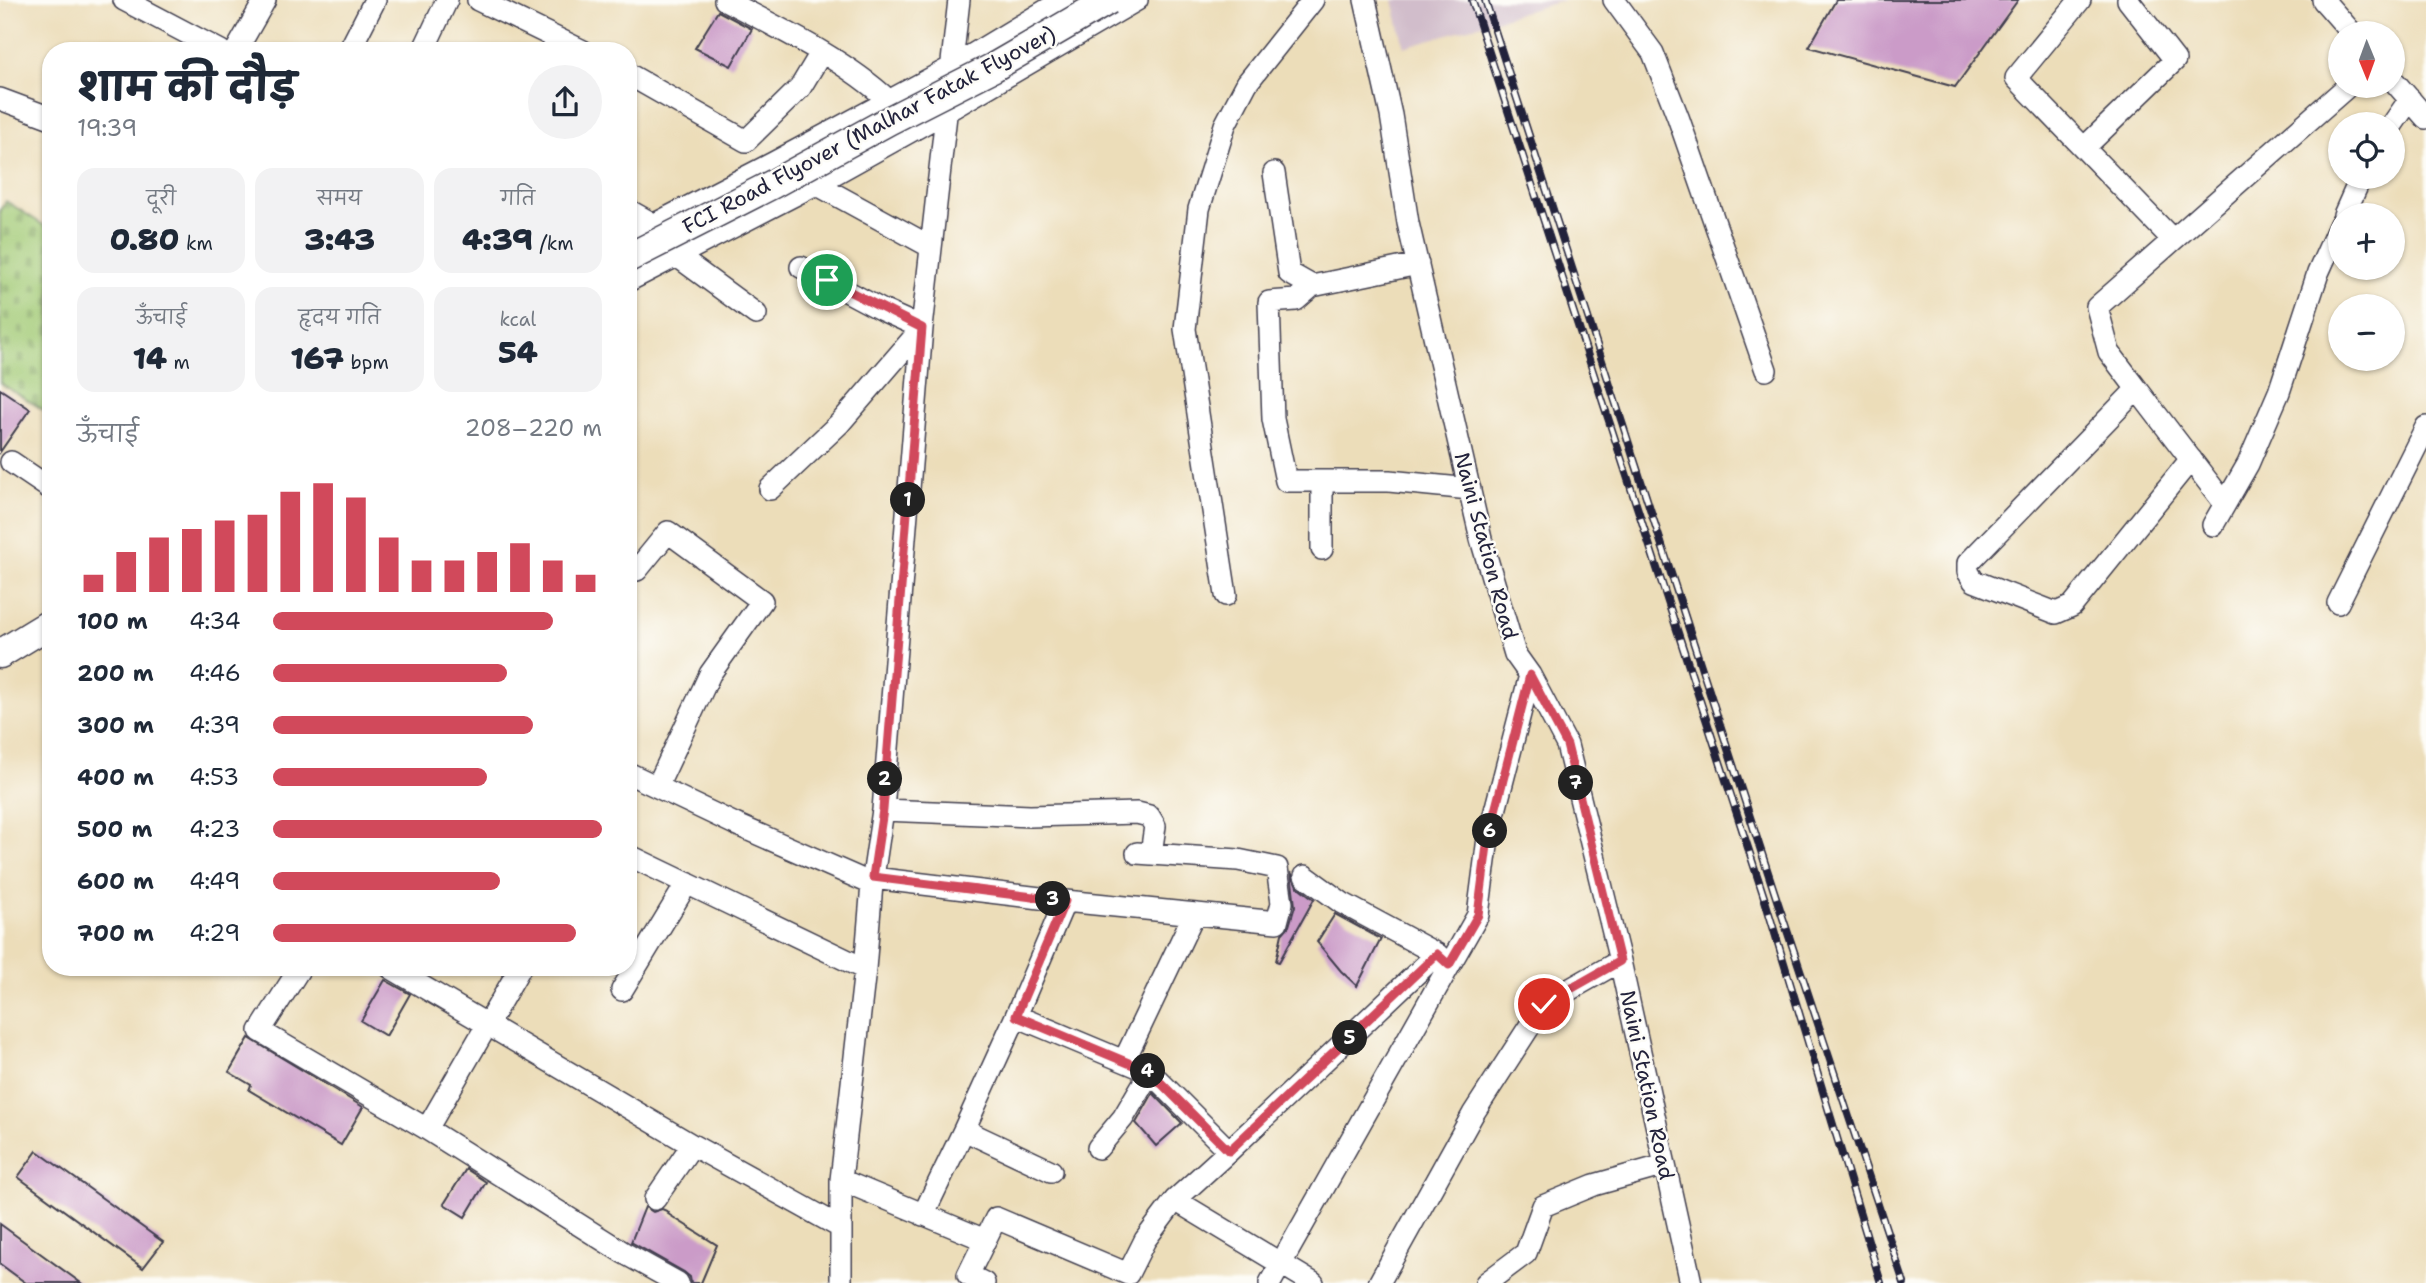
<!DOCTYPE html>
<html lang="hi">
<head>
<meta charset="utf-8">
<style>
  body { margin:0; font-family:"Shantell Sans","Playpen Sans Deva",sans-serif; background:#f2f2f3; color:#1f2937; height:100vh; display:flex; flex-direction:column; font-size:26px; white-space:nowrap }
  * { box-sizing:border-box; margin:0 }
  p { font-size:23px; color:#747a83 }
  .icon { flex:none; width:38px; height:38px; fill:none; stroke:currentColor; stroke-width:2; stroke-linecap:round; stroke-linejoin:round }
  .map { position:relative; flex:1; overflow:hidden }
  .panel { position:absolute; left:42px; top:42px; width:595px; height:934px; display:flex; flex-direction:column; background:#fff; border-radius:28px; box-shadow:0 2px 5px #0004 }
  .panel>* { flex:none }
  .needle { width:46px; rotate:179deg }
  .tools { position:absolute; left:2328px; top:21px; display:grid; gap:14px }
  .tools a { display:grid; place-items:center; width:77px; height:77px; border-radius:50%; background:#fff; box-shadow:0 2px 5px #0004; font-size:35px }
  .pin { position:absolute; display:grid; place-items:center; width:60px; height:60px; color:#fff; margin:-30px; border:4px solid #fff; border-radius:50%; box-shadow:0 2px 7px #0007 }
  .km { position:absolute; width:35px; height:35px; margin:-18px; border-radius:50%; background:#222; color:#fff; font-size:19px; line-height:35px; text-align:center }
  .round { display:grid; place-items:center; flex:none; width:74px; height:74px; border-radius:37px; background:#f2f2f3 }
  .summary { display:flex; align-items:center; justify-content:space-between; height:119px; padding:0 35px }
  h1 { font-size:38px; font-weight:800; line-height:52px }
  .metrics { display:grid; grid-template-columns:repeat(3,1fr); gap:10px; height:119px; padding:7px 35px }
  .metrics div { display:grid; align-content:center; border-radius:18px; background:#f2f2f3; text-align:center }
  .metrics b { font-size:30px; font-weight:800 }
  .metrics small { font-size:19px; font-weight:400 }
  .metrics p { font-size:19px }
  .chart { height:196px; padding:14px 35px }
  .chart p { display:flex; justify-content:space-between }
  .chart svg { width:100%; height:126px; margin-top:7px; stroke:#d1495b; stroke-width:6 }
  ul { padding:0 35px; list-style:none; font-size:23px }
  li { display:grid; grid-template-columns:112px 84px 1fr; align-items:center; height:52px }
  li i { height:18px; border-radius:9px; background:#d1495b }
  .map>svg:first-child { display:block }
  .industrial { fill:#d1bdcb }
  .cemetery { fill:url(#cemetery-stones); stroke:#627658; stroke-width:2 }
  .building { fill:#cb9bc8 }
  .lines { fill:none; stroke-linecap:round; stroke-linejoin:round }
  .minor-casing { stroke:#403e4e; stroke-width:24 }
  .major-casing { stroke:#403e4e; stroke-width:31 }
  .minor { stroke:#fff; stroke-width:21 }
  .major { stroke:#fff; stroke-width:28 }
  .rail-casing { stroke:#22223b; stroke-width:8 }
  .rail { stroke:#fdfcf7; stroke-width:5; stroke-dasharray:16; stroke-linecap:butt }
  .major-bridge-casing { stroke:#403e4e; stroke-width:31; stroke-linecap:butt }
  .major-bridge { stroke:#fff; stroke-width:28 }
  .route-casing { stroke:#fff; stroke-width:14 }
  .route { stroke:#d1495b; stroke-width:9 }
  .labels { text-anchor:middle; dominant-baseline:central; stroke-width:5; stroke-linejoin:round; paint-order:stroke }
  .street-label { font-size:21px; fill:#22223b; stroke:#fdfcf7 }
</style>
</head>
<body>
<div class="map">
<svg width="2426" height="1283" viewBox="0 0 2426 1283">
  <defs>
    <pattern id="cemetery-stones" width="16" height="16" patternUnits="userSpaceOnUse" patternTransform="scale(1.75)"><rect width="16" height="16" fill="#a2ca76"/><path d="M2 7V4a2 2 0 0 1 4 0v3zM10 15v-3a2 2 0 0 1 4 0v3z" fill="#8bad67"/></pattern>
  </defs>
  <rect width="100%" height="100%" fill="#fdfcf7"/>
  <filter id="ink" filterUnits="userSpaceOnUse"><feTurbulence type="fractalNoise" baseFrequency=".0143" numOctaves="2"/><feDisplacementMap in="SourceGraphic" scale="14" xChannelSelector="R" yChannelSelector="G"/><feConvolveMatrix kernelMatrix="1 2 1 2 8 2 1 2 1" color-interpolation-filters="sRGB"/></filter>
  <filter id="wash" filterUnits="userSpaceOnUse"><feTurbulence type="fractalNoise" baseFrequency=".00686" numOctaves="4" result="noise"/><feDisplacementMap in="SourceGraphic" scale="28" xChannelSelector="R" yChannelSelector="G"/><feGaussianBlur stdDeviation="1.57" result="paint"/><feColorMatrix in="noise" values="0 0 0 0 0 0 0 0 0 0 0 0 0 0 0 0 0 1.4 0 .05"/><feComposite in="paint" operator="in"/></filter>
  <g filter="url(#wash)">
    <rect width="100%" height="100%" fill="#ecddb9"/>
    <path class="industrial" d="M1393,0h172l-161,47z"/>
    <path class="cemetery" d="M6,201l45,29 -1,184 -50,-31v-173z"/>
    <g id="blocks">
      <path class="building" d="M1836,0h182l-63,87 -146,-40z
        M718,11l34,18 -21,37 -36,-18z
        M0,389l30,20 -30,43z
        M1291,872l6,14 17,13 -35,63 -3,-1 6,-27 7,-8 6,-20z
        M1335,914l46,25 -24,47 -16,-15 -24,-29z
        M385,980l25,14 -24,42 -25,-15z
        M249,1038l114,69 -22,38 -92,-55 2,-5 -22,-13z
        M1153,1093l29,30 -26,23 -20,-23z
        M37,1151l126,91 -20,26 -125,-91z
        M466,1169l20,13 -21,35 -21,-13z
        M645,1207l8,5 9,-3 7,3 -1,2 49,31 -16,38h-10l-1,-6 -6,-5 -53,-30z
        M0,1224l81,59h-55l-26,-19z"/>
    </g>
  </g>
  <g filter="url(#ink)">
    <use href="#blocks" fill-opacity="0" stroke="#403e4e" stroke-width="2"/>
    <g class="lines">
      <defs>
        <path id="minor" d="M124,0l97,51
          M478,0l105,51
          M725,0c53,28 119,59 163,100
          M1365,0l26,115 17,108 73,316 34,115 15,21 37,70 53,216 71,322
          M1614,0l39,53 25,64 88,253
          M2080,0l-64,78 157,162
          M2323,0l29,33
          M236,51l29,-51
          M349,51l26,-51
          M423,51l24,-51
          M628,74l118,67 54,-53 21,-35
          M2392,79l34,39
          M0,99l51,19
          M2392,125l18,-26
          M2084,148l91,-88 -47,-60
          M1274,173l15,100 23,13
          M816,184l115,63
          M628,210l25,14
          M2344,215l17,-38
          M628,238l145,-75 179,-96 111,-67
          M677,256l79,58
          M628,281l188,-97 131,-73 190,-111
          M2137,389l-28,-37 -12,-45 251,-221
          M2191,459l-119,147 -16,7 -82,-32 -6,-9v-9l169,-174 88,115
          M11,462l40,27
          M1322,481h67l81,8
          M770,489l70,-66 82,-95 -40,-18 -81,-43
          M2213,525l35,-61 31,-72 39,-119 22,-49
          M1322,549v-68h-36l-13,-62 -4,-117 27,-2 16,-14 106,-22
          M637,570l31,-38 94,69 -52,73 -53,113
          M1226,595l-41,-266 14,-120 26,-84 22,-42 66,-83
          M2338,603l88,-176
          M628,773l107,51 137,60
          M883,810l147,6 107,-3 12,3 6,10 -4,28
          M628,855l237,114
          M1305,876l37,27 95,51
          M873,878l192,23 212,21 5,-19 -5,-35 -39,-8 -101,-7
          M1065,901l-49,115 134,56 79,79 208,-197 12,12 29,-51 10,-77 42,-163
          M300,968l-40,63 167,98 197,124 54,30
          M391,968l301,177 148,82
          M622,990l65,-107
          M1124,1061l70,-147
          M427,1129l93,-161
          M964,1130l52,-114
          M1098,1148l25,-30 27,-46
          M841,1180l144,60
          M655,1199l37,-54
          M1175,1200l138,83
          M923,1215l41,-85 87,41
          M841,1283v-103l24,-211 7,-85 11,-74 39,-482 37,-328
          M984,1283l-16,-8 28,-57 132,56 17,-34 30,-40 54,-49
          M1270,1283l179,-317
          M1379,1283l94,-169 71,-110 76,-43
          M1486,1283l40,-30 17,-47 51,-21 71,-20"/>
        <path id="major" d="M0,654l51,-31"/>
      </defs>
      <use href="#minor" class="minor-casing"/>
      <use href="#major" class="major-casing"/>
      <use href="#minor" class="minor"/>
      <use href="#major" class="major"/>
      <defs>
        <path id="rail" d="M1472,0l292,897 117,386
          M1485,0l290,894 129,389"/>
      </defs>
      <use href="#rail" class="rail-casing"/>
      <use href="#rail" class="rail"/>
      <defs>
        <path id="major-bridge" d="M628,258l145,-74 117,-64 104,-53 115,-67"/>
      </defs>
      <use href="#major-bridge" class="major-bridge-casing"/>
      <use href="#major-bridge" class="major-bridge"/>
    </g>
  </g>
  <g class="lines" filter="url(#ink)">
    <defs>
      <path id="route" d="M827,280l95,48 -39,482 -10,67 192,24 -49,115 134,56 79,79 208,-197 12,11 29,-50 10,-77 42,-163 37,70 53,216 -76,43"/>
    </defs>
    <use href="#route" class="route-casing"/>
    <use href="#route" class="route"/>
  </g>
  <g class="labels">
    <g class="street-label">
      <text transform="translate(869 130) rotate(-28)">FCI Road Flyover (Malhar Fatak Flyover)</text>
      <text transform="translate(1486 546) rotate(75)">Naini Station Road</text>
      <text transform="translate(1647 1085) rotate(78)">Naini Station Road</text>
    </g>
  </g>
</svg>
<div class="tools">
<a><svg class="needle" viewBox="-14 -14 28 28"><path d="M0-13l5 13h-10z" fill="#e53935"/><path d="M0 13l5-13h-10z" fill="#747a83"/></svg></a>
<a><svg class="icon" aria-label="locate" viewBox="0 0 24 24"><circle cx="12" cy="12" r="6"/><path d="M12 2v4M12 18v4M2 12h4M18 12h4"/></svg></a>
<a>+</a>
<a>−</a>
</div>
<div class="pin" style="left:827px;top:280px;background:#1e9e55"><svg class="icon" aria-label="arrive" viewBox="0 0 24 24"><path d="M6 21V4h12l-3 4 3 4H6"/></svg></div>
<div class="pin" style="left:1544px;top:1004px;background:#d93025"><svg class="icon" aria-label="check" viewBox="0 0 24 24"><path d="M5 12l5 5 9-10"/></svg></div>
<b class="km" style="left:908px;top:500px">1</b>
<b class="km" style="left:885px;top:779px">2</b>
<b class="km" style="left:1053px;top:899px">3</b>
<b class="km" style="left:1148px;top:1071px">4</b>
<b class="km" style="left:1350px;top:1038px">5</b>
<b class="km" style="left:1490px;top:831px">6</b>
<b class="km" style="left:1576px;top:783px">7</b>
<section class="panel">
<div class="summary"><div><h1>शाम की दौड़</h1><p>19:39</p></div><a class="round"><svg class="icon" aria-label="share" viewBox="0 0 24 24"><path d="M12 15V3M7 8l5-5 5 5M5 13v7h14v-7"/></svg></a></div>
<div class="metrics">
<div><p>दूरी</p><b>0.80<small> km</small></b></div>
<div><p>समय</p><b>3:43</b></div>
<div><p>गति</p><b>4:39<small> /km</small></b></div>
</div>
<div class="metrics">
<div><p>ऊँचाई</p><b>14<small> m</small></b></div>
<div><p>हृदय गति</p><b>167<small> bpm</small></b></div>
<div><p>kcal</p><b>54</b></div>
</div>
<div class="chart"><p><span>ऊँचाई</span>208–220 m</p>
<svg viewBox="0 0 160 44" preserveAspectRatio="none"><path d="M5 44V38M15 44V30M25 44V25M35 44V22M45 44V19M55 44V17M65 44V9M75 44V6M85 44V11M95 44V25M105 44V33M115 44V33M125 44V30M135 44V27M145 44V33M155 44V38"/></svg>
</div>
<ul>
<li><b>100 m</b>4:34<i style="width:85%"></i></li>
<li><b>200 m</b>4:46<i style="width:71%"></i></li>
<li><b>300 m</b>4:39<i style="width:79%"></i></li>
<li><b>400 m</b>4:53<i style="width:65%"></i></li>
<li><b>500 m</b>4:23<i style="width:100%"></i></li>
<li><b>600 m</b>4:49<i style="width:69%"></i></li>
<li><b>700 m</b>4:29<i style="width:92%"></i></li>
</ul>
</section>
</div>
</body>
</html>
